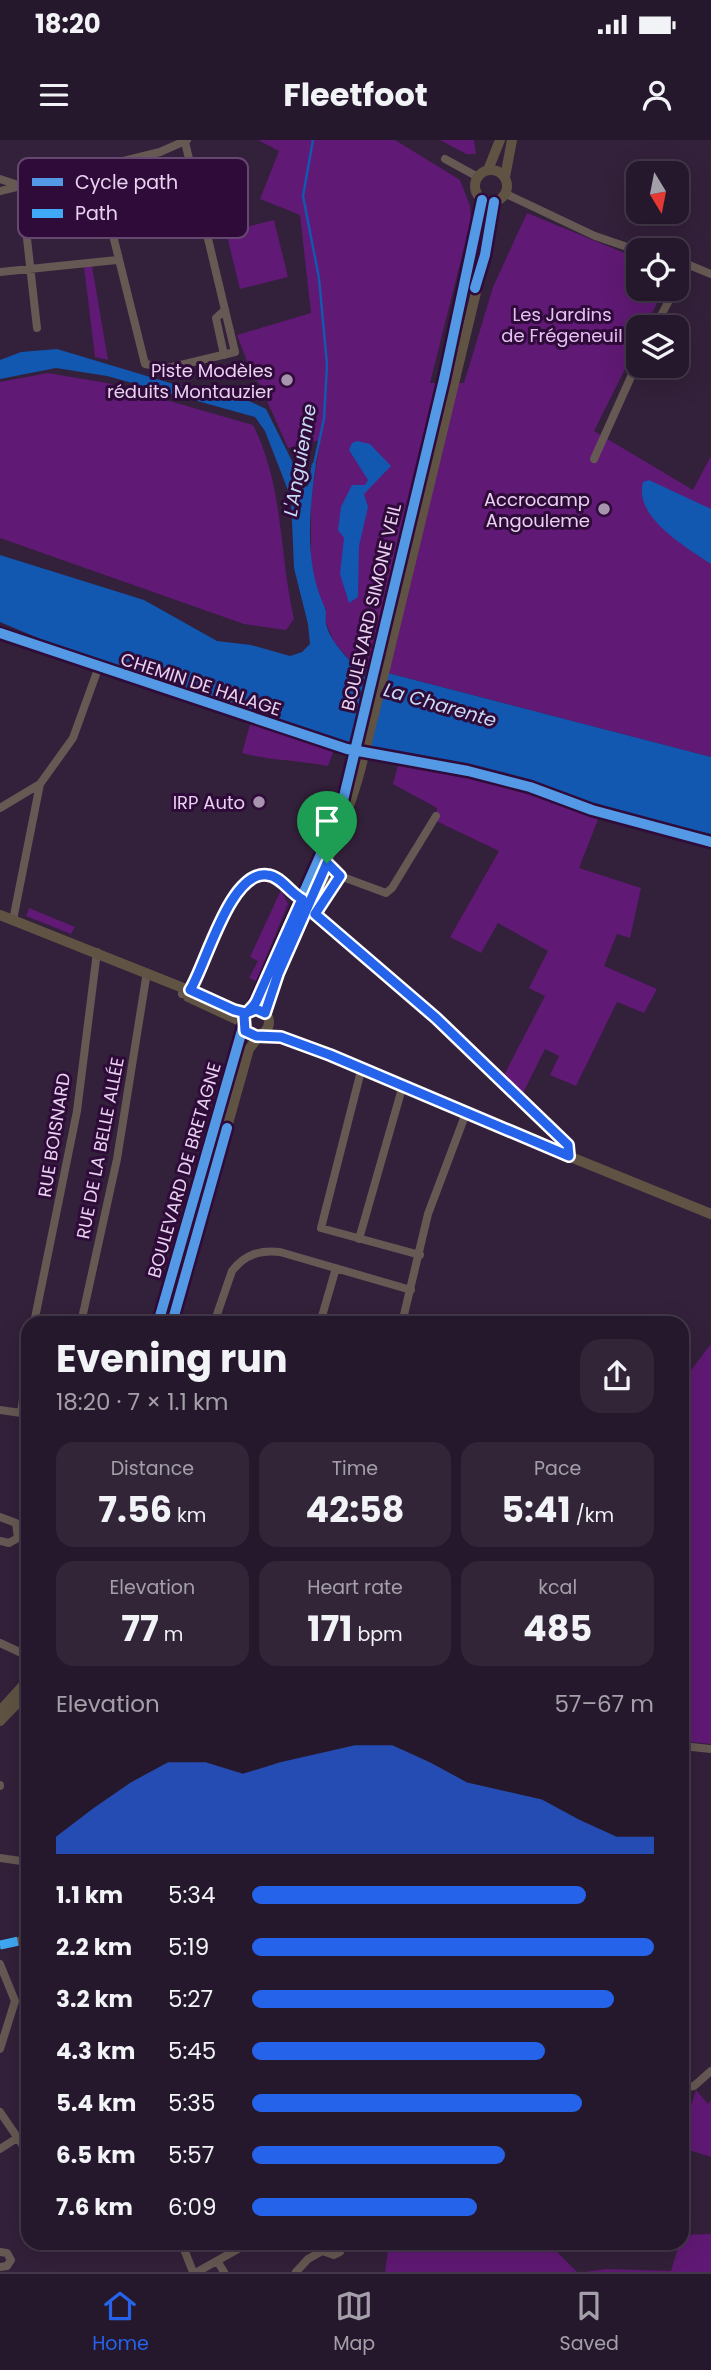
<!DOCTYPE html>
<html lang="en">
<head>
<meta charset="utf-8">
<style>
  body { margin:0; font-family:Poppins,sans-serif; background:#322538; color:#f1f3f6; height:100vh; display:flex; flex-direction:column; font-size:26px; white-space:nowrap }
  * { box-sizing:border-box; margin:0 }
  p { font-size:23px; color:#a4a0a9 }
  .icon { flex:none; width:38px; height:38px; fill:none; stroke:currentColor; stroke-width:2; stroke-linecap:round; stroke-linejoin:round }
  .map { position:relative; flex:1; overflow:hidden }
  .panel { position:absolute; left:21px; top:1176px; width:668px; height:934px; display:flex; flex-direction:column; background:#26182c; border-radius:21px; box-shadow:0 7px 28px #0002,0 0 0 2px #423748 }
  .panel>* { flex:none }
  .needle { width:46px; rotate:170deg }
  .buttons { position:absolute; left:626px; top:21px; display:grid; gap:14px }
  .buttons a { display:grid; place-items:center; width:63px; height:63px; border-radius:14px; background:#26182c; box-shadow:0 7px 28px #0002,0 0 0 2px #423748; font-size:35px }
  .pin { position:absolute; display:grid; place-items:center; width:60px; height:60px; color:#fff; margin:-72px -30px; border-radius:50% 50% 50% 0; rotate:-45deg; box-shadow:0 0 7px #0007 }
  .pin .icon { rotate:45deg }
  .round { display:grid; place-items:center; flex:none; width:74px; height:74px; border-radius:21px; background:#322538 }
  .overview { display:flex; align-items:center; justify-content:space-between; height:119px; padding:0 35px }
  h1 { font-size:38px; font-weight:700; line-height:52px }
  .stats { display:grid; grid-template-columns:repeat(3,1fr); gap:10px; height:119px; padding:7px 35px }
  .stats div { display:grid; align-content:center; border-radius:18px; background:#322538; text-align:center }
  .stats b { font-size:35px; font-weight:700 }
  .stats small { font-size:19px; font-weight:400 }
  .stats p { font-size:19px }
  .chart { height:196px; padding:14px 35px }
  .chart p { display:flex; justify-content:space-between }
  .chart svg { width:100%; height:126px; margin-top:7px; fill:#2563eb; opacity:.7 }
  ul { padding:0 35px; list-style:none; font-size:23px }
  li { display:grid; grid-template-columns:112px 84px 1fr; align-items:center; height:52px }
  li i { height:18px; border-radius:9px; background:#2563eb }
  .status { display:flex; justify-content:space-between; align-items:center; height:49px; padding:0 35px; background:#26182c; direction:ltr }
  .status svg { height:19px; fill:currentColor }
  header { display:flex; justify-content:space-between; align-items:center; height:91px; padding:0 35px; background:#26182c; font-size:32px; font-weight:700 }
  .tab-bar { display:flex; justify-content:space-around; align-items:center; height:98px; border-top:2px solid #423748; background:#26182c; font-size:19px; color:#a4a0a9 }
  .tab-bar a { display:grid; justify-items:center; gap:4px }
  .tab-bar .active { color:#2563eb }
  .map>svg:first-child { display:block }
  .green { fill:#601974 }
  .water { fill:#1257b0 }
  .lines { fill:none; stroke-linecap:round; stroke-linejoin:round }
  .stream { stroke:#1257b0; stroke-width:2.5 }
  .street { stroke:#665853; stroke-width:8 }
  .secondary { stroke:#605344; stroke-width:10 }
  .secondary-bridge { stroke:#605344; stroke-width:10 }
  .quiet { stroke:#3fa9f5; stroke-width:9; stroke-dasharray:18 9; stroke-linecap:butt }
  .cycleway-casing { stroke:#2f0b39; stroke-width:15 }
  .cycleway { stroke:#5399e6; stroke-width:10 }
  .route-casing { stroke:#fff; stroke-width:14 }
  .route { stroke:#2563eb; stroke-width:9 }
  .poi-dot { fill:#a994b0; stroke:#2f0b39; stroke-width:2.5 }
  .labels { text-anchor:middle; dominant-baseline:central; stroke-width:6; stroke-linejoin:round; paint-order:stroke }
  .park-label { font-size:18px; fill:#e6c1f3; stroke:#2f0b39 }
  .poi-label { font-size:18px; fill:#e8d2ef; stroke:#2f0b39; text-anchor:end }
  .street-label { font-size:18px; fill:#e8d2ef; stroke:#2f0b39 }
  .water-label { font-size:19px; font-style:italic; fill:#c9dbf4; stroke:#2f0b39 }
  .key { fill:#2f0b39; stroke:#664770; stroke-width:2 }
  .key-label { font-size:19px; fill:#e8d2ef }
</style>
</head>
<body>
<div class="status"><b>18:20</b><svg viewBox="0 0 49 12"><path d="M0 12V9h3v3zM5 12V6h3v6zM10 12V3h3v9zM15 12V0h3v12zM26 1h20v11H26zM47 4h2v5h-2z"/></svg></div>
<header><svg class="icon" aria-label="menu" viewBox="0 0 24 24"><path d="M4 6h16M4 12h16M4 18h16"/></svg>Fleetfoot<svg class="icon" aria-label="person" viewBox="0 0 24 24"><circle cx="12" cy="8" r="4"/><path d="M4 21q1-7 8-7t8 7"/></svg></header>
<div class="map">
<svg width="711" height="2132" viewBox="0 0 711 2132">
  <rect width="100%" height="100%" fill="#33203a"/>
  <path class="green" d="M258,0h137l65,40 10,26 1,14 -41,163h34l29,-96 34,-74 112,46v30h25l-19,38h-6v14l-45,90 99,59 18,-34v301l-358,-93 -19,-22 -8,-19v-14l-7,-9 -8,-37v-62l9,-61 -32,8 -29,-65 -6,-6 -16,-42 74,-22 -11,-98 -40,-16 19,-48z
    M440,0h34l2,14h-10z
    M274,80l14,57 -48,12 -14,-57z
    M92,126l16,94 -13,-3 -11,-90z
    M48,233l59,10 146,42c31,61 26,129 41,194l-8,11 -42,-6 -244,-86v-156z
    M251,581l84,26 -7,19c-30,-6 -55,-5 -86,-13z
    M399,621l111,22 89,34 -20,51 62,20 -11,50 -13,-4 -13,32 53,23 -13,24 -27,-11 -41,84 -26,-11 9,-19 -14,-7 -23,46 -19,-18 42,-81 -16,-8 19,-37 -50,-28 -17,30 -31,-16 49,-86 -63,-30 1,-13 -44,-24z
    M281,750l7,14 -32,77 -7,-3 9,-17 -8,-4z
    M29,768l46,19 -4,7 -45,-18z
    M243,907l-19,83 -57,193h-5z
    M711,1204v400l-28,-3 -1,-359z
    M696,1950l12,14 3,-4v57l-28,-9v-17z
    M711,2094v38h-126l21,-3 65,2 8,-27h3l1,-9z
    M389,2104h160l28,28h-192z"/>
  <path class="water" d="M57,209l133,40 59,12 17,8 39,78 3,-1 4,-23 4,1c-7,49 -12,99 9,144 2,4 0,10 1,16 4,16 16,28 27,40l358,93v77l-107,-26 -90,-32 -130,-21 -315,-104 -69,-29v-67l144,45 73,41 34,4 39,11 12,-4 8,-8 -2,-20 -14,-56 -3,-70 -26,-67 -10,-14 -148,-41 -51,-8 -56,11v-19l21,-8z
    M357,301l13,3 21,22 -27,28 4,13 -9,39 -1,51 -9,6 -9,-29 4,-36 -6,-8 3,-23 11,-22h13l3,-5 -19,-30 3,-7z
    M649,340l62,29v55c-25,-17 -78,-47 -68,-82z"/>
  <g class="lines">
    <path class="stream" d="M313,0l-10,56 16,82 8,87 -3,54 -10,46"/>
    <path class="street" d="M445,19l33,18
      M96,27l49,197 23,4 67,-16 -50,-210
      M0,39l18,6
      M21,45l16,143
      M0,51l160,-39 27,-12
      M506,54l89,42 44,15
      M677,120l34,14
      M0,132l117,-12
      M655,187l20,-38
      M224,215l-8,-37 9,-8
      M594,319l45,-100
      M0,493l293,100 54,16 46,10
      M0,668l40,-24
      M317,748l23,-12 -13,-13
      M306,774h9l121,104 132,127v10
      M315,774l25,-38 46,17 6,-5 44,-72
      M13,780l27,-136 33,-46 25,-69
      M182,854l9,-5c12,-26 42,-117 75,-114 15,1 23,18 36,24
      M362,927l-41,161 99,27
      M359,1099l44,-154
      M34,1183l43,-212 20,-159
      M81,1183l36,-164 29,-181
      M214,1183l18,-52c13,-17 28,-21 48,-19l131,38
      M320,1183l16,-55
      M402,1183l26,-109 38,-101
      M0,1270l28,4
      M21,1273l7,-51
      M0,1377l16,6 2,15 -9,5 -9,-2
      M0,1503l28,13
      M682,1606l29,3
      M0,1645v1
      M0,1718l28,4
      M0,1805l28,-6
      M0,1824l15,37 -15,48
      M682,1948l12,-2 17,-15
      M0,1972l28,41
      M0,2009l17,-11
      M182,2104l11,28
      M324,2104l1,8 9,3 6,-3 2,-8
      M0,2112l7,1 4,7 -4,6 -7,1
      M218,2122l6,10
      M197,2132l50,-28
      M296,2132l12,-13 16,-9"/>
    <path class="secondary" d="M475 46a16 16 0 1 1 32 0a16 16 0 1 1-32 0Z
      M488,30l12,-30
      M505,37l7,-37
      M377,521l67,-282 38,-179
      M386,525l99,-410 9,-53
      M0,775l246,98
      M188,857l54,25
      M243 882a13 13 0 1 1 26 0a13 13 0 1 1-26 0Z
      M252,869l89,-200 12,-44
      M265,873c25,-85 74,-160 96,-246
      M263,893l18,4 81,30 130,58 219,89
      M158,1183l85,-296
      M172,1183l77,-274 11,-14
      M0,1571l28,-31
      M0,1581l28,-29"/>
    <path class="secondary-bridge" d="M353,625l24,-104
      M361,627l25,-102"/>
    <path class="quiet" d="M0,1805l28,-6"/>
    <defs>
      <path id="cycleway" d="M475,148l10,-33 9,-53
        M0,493l347,116 121,22 62,16 62,23 119,32
        M252,869l89,-200 103,-430 38,-179
        M158,1183l85,-296
        M172,1183l55,-195"/>
    </defs>
    <use href="#cycleway" class="cycleway-casing"/>
    <use href="#cycleway" class="cycleway"/>
  </g>
  <g class="lines">
    <defs>
      <path id="route" d="M327,723l-49,111 -13,39 -9,-4 -10,4 -12,-3 -44,-20c16,-25 40,-120 77,-115 14,1 23,18 35,24l-46,103c-3,6 -8,8 -12,14l1,15 11,5 25,1 49,18 239,101 -1,-11 -132,-127 -121,-104 25,-38 -13,-13"/>
    </defs>
    <use href="#route" class="route-casing"/>
    <use href="#route" class="route"/>
  </g>
  <g class="poi-dot">
    <circle cx="287" cy="240" r="7"/>
    <circle cx="604" cy="369" r="7"/>
    <circle cx="259" cy="662" r="7"/>
  </g>
  <g class="labels">
    <g class="park-label">
      <text x="562" y="174">Les Jardins<tspan x="562" dy="21">de Frégeneuil</tspan></text>
    </g>
    <g class="poi-label">
      <text x="273" y="230">Piste Modèles<tspan x="273" dy="21">réduits Montauzier</tspan></text>
      <text x="590" y="359">Accrocamp<tspan x="590" dy="21">Angouleme</tspan></text>
      <text x="245" y="662">IRP Auto</text>
    </g>
    <g class="street-label">
      <text transform="translate(371 467) rotate(-77)">BOULEVARD SIMONE VEIL</text>
      <text transform="translate(201 544) rotate(18)">CHEMIN DE HALAGE</text>
      <text transform="translate(54 995) rotate(-81)">RUE BOISNARD</text>
      <text transform="translate(100 1008) rotate(-79)">RUE DE LA BELLE ALLÉE</text>
      <text transform="translate(184 1030) rotate(-74)">BOULEVARD DE BRETAGNE</text>
    </g>
    <g class="water-label">
      <text transform="translate(300 320) rotate(-80)">L'Anguienne</text>
      <text transform="translate(440 565) rotate(16)">La Charente</text>
    </g>
  </g>
  <rect x="18" y="18" width="230" height="80" rx="10" class="key"/>
  <rect x="32" y="38" width="31" height="8" fill="#5399e6"/>
  <rect x="32" y="69" width="31" height="9" fill="#3fa9f5"/>
  <g class="key-label">
    <text x="75" y="49">Cycle path</text>
    <text x="75" y="80">Path</text>
  </g>
</svg>
<div class="buttons">
<a><svg class="needle" viewBox="-14 -14 28 28"><path d="M0-13l5 13h-10z" fill="#e53935"/><path d="M0 13l5-13h-10z" fill="#a4a0a9"/></svg></a>
<a><svg class="icon" aria-label="locate" viewBox="0 0 24 24"><circle cx="12" cy="12" r="6"/><path d="M12 2v4M12 18v4M2 12h4M18 12h4"/></svg></a>
<a><svg class="icon" aria-label="layers" viewBox="0 0 24 24"><path d="M12 4l9 5-9 5-9-5zM3 14l9 5 9-5"/></svg></a>
</div>
<div class="pin" style="left:327px;top:723px;background:#1e9e55"><svg class="icon" aria-label="arrive" viewBox="0 0 24 24"><path d="M6 21V4h12l-3 4 3 4H6"/></svg></div>
<section class="panel">
<div class="overview"><div><h1>Evening run</h1><p>18:20 · 7 × 1.1 km</p></div><a class="round"><svg class="icon" aria-label="share" viewBox="0 0 24 24"><path d="M12 15V3M7 8l5-5 5 5M5 13v7h14v-7"/></svg></a></div>
<div class="stats">
<div><p>Distance</p><b>7.56<small> km</small></b></div>
<div><p>Time</p><b>42:58</b></div>
<div><p>Pace</p><b>5:41<small> /km</small></b></div>
</div>
<div class="stats">
<div><p>Elevation</p><b>77<small> m</small></b></div>
<div><p>Heart rate</p><b>171<small> bpm</small></b></div>
<div><p>kcal</p><b>485</b></div>
</div>
<div class="chart"><p><span>Elevation</span>57–67 m</p>
<svg viewBox="0 0 160 44" preserveAspectRatio="none"><path d="M0 44V38L10 28L20 19L30 12L40 12L50 16L60 12L70 9L80 6L90 6L100 12L110 19L120 22L130 25L140 32L150 38L160 38V44z"/></svg>
</div>
<ul>
<li><b>1.1 km</b>5:34<i style="width:83%"></i></li>
<li><b>2.2 km</b>5:19<i style="width:100%"></i></li>
<li><b>3.2 km</b>5:27<i style="width:90%"></i></li>
<li><b>4.3 km</b>5:45<i style="width:73%"></i></li>
<li><b>5.4 km</b>5:35<i style="width:82%"></i></li>
<li><b>6.5 km</b>5:57<i style="width:63%"></i></li>
<li><b>7.6 km</b>6:09<i style="width:56%"></i></li>
</ul>
</section>
</div>
<nav class="tab-bar">
<a class="active"><svg class="icon" aria-label="home" viewBox="0 0 24 24"><path d="M3 11l9-7 9 7M6 9v11h12V9"/></svg>Home</a>
<a><svg class="icon" aria-label="map" viewBox="0 0 24 24"><path d="M3 6l6-2 6 2 6-2v14l-6 2-6-2-6 2zM9 4v14M15 6v14"/></svg>Map</a>
<a><svg class="icon" aria-label="saved" viewBox="0 0 24 24"><path d="M7 4h10v16l-5-4-5 4z"/></svg>Saved</a>
</nav>
</body>
</html>
